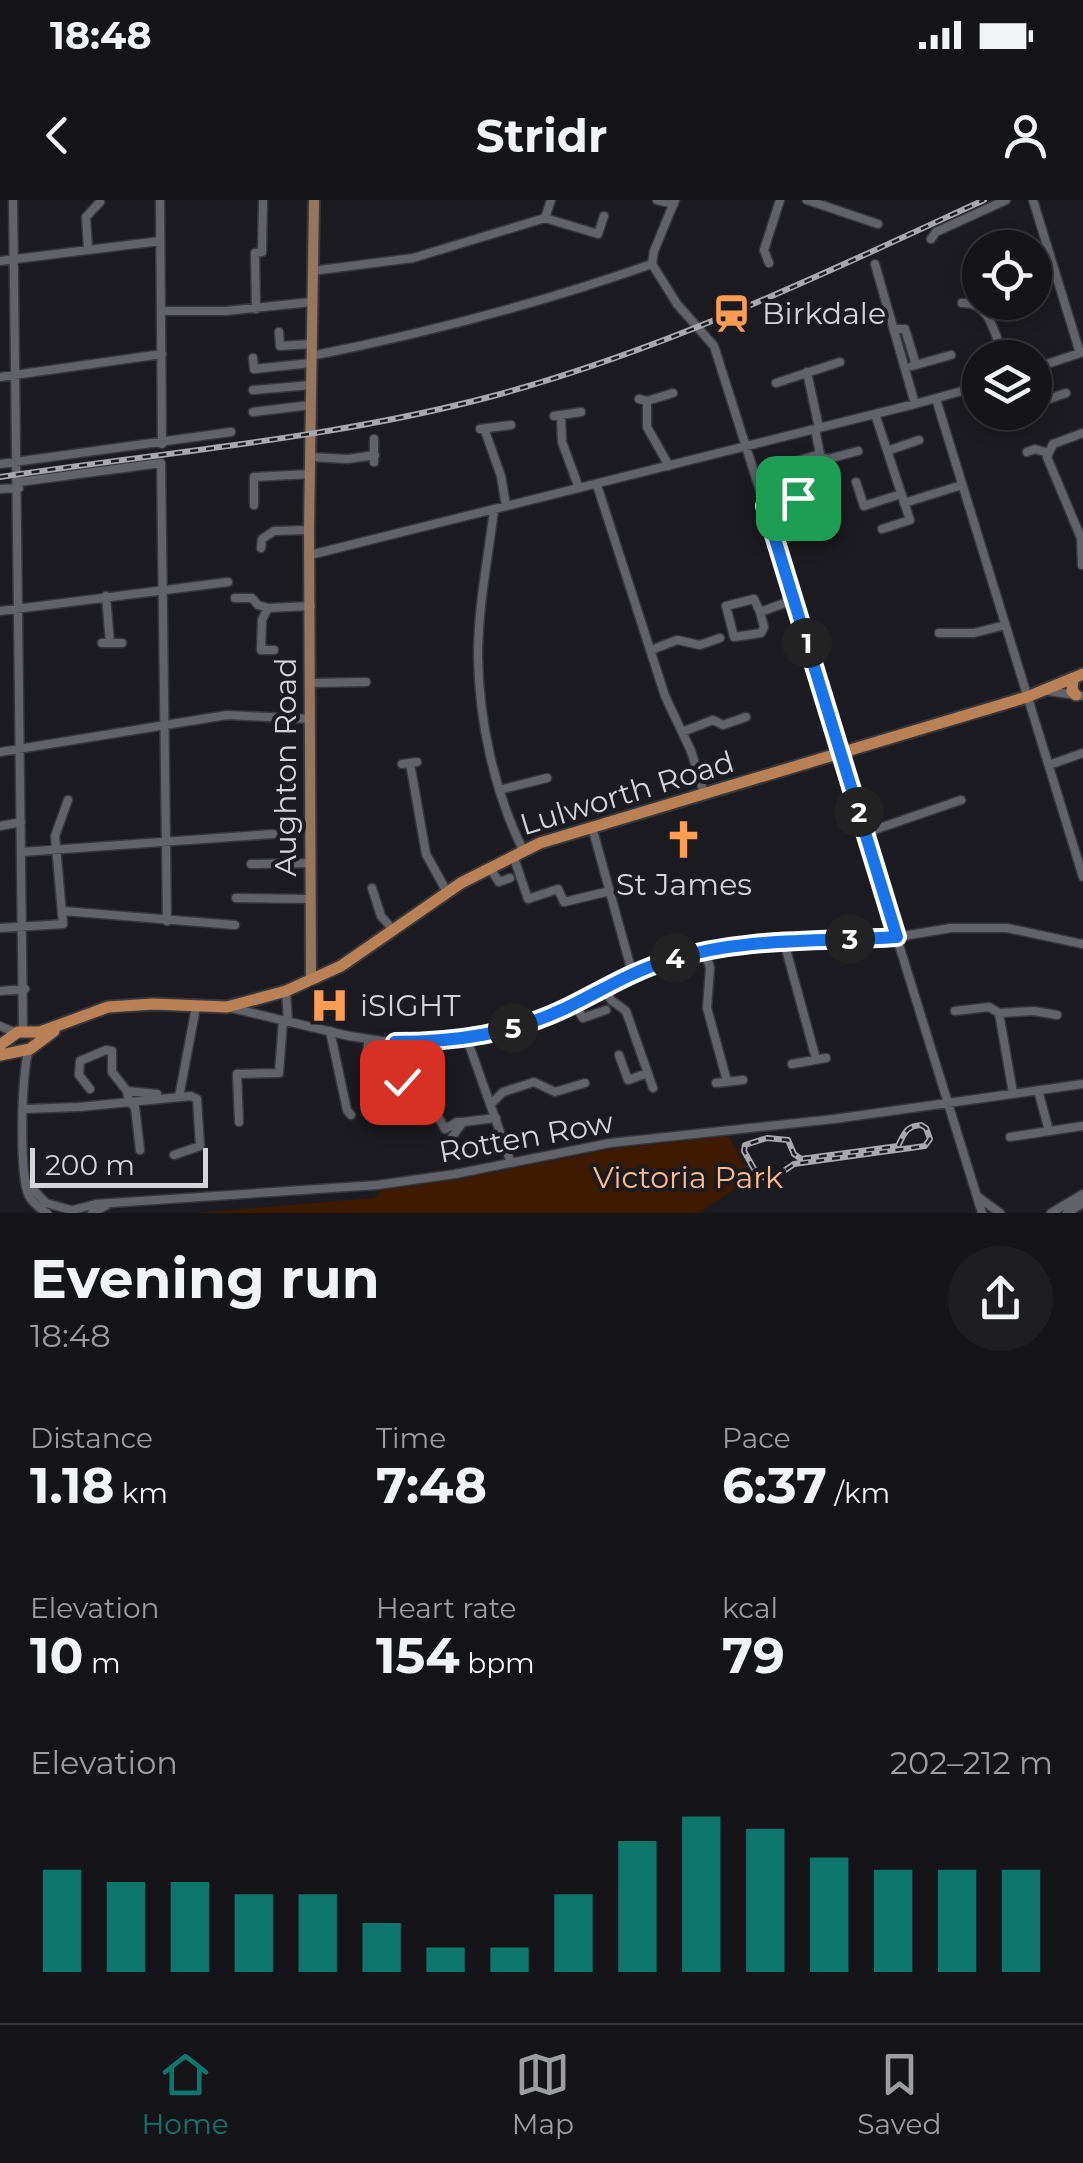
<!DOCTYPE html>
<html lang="en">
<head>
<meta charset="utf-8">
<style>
  body { margin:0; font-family:Montserrat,sans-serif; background:#1d1d22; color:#f1f3f6; height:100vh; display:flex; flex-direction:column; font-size:38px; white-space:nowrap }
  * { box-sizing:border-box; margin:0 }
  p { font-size:32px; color:#9d9ea2 }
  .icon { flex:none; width:55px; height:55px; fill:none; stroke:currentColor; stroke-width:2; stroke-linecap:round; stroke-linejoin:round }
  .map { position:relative; height:1013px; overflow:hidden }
  .side { display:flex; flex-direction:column; background:#141419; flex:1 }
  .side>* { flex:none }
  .buttons { position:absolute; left:962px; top:30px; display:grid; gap:20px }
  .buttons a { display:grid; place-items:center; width:90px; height:90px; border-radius:50%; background:#141419; box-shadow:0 5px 15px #0003,0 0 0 2px #333338; font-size:50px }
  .scale { position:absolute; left:30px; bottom:25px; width:178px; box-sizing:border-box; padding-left:10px; border:5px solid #d4d4d9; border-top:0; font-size:28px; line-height:35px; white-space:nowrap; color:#d4d4d9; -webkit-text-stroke:8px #1b1b21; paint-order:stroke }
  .pin { position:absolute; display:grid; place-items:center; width:85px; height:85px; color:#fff; margin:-42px; border-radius:20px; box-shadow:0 5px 15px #0006 }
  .km { position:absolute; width:50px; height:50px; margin:-25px; border-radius:50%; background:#222; color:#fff; font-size:28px; line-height:50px; text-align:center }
  .round { display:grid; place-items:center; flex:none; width:105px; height:105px; border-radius:52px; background:#1d1d22 }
  .overview { display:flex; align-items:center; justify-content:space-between; height:170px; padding:0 30px }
  h1 { font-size:55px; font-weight:700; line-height:75px }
  .metrics { display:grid; grid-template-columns:repeat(3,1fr); gap:15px; height:170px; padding:10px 30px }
  .metrics div { display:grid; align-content:center }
  .metrics b { font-size:50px; font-weight:700 }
  .metrics small { font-size:28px; font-weight:400 }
  .metrics p { font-size:28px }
  .chart { height:280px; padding:20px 30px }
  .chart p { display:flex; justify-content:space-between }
  .chart svg { width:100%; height:180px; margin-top:10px; stroke:#0f766e; stroke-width:6 }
  .status { display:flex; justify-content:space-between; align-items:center; height:70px; padding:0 50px; background:#141419; direction:ltr }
  .status svg { height:28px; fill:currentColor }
  header { display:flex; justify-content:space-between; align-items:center; height:130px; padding:0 30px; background:#141419; font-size:45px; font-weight:700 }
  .tab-bar { display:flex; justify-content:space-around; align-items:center; height:140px; border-top:2px solid #333338; background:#141419; font-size:28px; color:#9d9ea2 }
  .tab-bar a { display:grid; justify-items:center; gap:5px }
  .tab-bar .on { color:#0f766e }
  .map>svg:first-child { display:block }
  .green { fill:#3e1a00 }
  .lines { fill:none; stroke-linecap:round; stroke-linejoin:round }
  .minor-casing { stroke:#37373c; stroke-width:11 }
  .major-casing { stroke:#37373c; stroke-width:14 }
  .highway-casing { stroke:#37373c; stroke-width:15 }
  .minor { stroke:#62636a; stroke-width:8 }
  .major { stroke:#97755e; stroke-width:10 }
  .highway { stroke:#bb8156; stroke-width:11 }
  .rail-casing { stroke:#a8a8ae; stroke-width:6 }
  .rail { stroke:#1b1b21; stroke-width:2.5; stroke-dasharray:8; stroke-linecap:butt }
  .route-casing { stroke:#fff; stroke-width:20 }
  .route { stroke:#1a73e8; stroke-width:12 }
  .labels { text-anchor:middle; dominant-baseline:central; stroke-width:8; stroke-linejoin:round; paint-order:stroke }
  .poi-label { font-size:30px; fill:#d4d4d9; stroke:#1b1b21; text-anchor:start }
  .street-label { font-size:30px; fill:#d4d4d9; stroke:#1b1b21 }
  .park-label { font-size:30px; fill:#ffba89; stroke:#1b1b21 }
</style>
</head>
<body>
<div class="status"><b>18:48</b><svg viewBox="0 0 49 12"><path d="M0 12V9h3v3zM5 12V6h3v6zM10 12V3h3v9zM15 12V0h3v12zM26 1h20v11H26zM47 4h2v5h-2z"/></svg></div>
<header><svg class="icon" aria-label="back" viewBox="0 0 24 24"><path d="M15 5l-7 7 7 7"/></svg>Stridr<svg class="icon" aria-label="person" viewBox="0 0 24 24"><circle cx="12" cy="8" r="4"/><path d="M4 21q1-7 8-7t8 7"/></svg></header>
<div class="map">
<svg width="1083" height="1013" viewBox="0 0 1083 1013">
  <rect width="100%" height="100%" fill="#1b1b21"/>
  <path class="green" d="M729,936l22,42 -52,35h-504l179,-15 9,-8 71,-10 158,-31z"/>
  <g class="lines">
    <defs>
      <path id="minor" d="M13,0l10,831
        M160,0l2,244
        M657,0l17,4
        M675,0l-21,51 -2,13 25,40 37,42 114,359 12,49 142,459
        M807,0l71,24
        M1033,0l47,153
        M545,18l53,16 6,-18
        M545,18l6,-18
        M931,39l5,-7 70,-32
        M88,49l-2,-32 14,-15
        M0,61l160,-20
        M769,63l-5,-13 16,-50
        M875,64l40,140
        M312,71l101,-13 132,-40
        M962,103c28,-2 33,32 42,55
        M256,109l-1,-56 7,-1 1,-52
        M161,111h65l85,-9
        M894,129h11l11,36
        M279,132l1,14 31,-2
        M311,156c116,-23 230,-53 341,-92
        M253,158l1,11 57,-6
        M912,166l39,-11
        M1035,168l48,-16
        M807,172l12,56
        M0,177l162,-23
        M776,183l64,-21
        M253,190l58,-5
        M639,199l8,2 26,-8
        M936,199l147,478
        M647,201v26l22,39
        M1035,204l31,-11
        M253,212l58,-7
        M875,214l35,106 -28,9
        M554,216l27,-4
        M561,217l1,25 17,46
        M480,229l31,-4
        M485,231l16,45 5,30
        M374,239v23
        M887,251l32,-11
        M1027,252l8,-3 13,4
        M817,256l11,3 30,-8
        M311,257l37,2 27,-4
        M791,263l29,-9 -5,-25
        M0,264l231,-32
        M19,282l142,-19 6,458
        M856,282l8,24 37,-12
        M597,285l68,211 26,55 13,42
        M0,289l19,-1
        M904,303l58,-18
        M254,305v-28l56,-3
        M765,306l33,-9 4,6v7l-33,10
        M494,310c-6,48 -16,97 -16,146 1,65 16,135 45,194
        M261,348l1,-9 12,-8 35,-1
        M310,355l605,-151 65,-18
        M1082,365l-1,-27 -34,-81 6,-13 30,-11
        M106,396l4,47
        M235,398h17l6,7 10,3
        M0,411l228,-29
        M760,412l-6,-13 -28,7 8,31 27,-4 3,-6 -4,-15 33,-12
        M939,433h35l31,-8
        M102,443h20
        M274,450h-13l1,-30 6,-12 43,-2
        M651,450l26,-10 23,5 20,-7
        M310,483l56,-1
        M1048,491l35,5
        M682,532l31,-12 10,5 23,-8
        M0,552l227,-37 83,4
        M410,563l16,91 21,38
        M402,564l15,-2
        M1049,565l34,-12
        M499,590l48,-12
        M0,626l21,-4
        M592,627l40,145
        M865,633l96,-33
        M22,652l251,-18
        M513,655l15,44 30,-10 6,13 46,-11
        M251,664l58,-1
        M490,668l9,14 11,-4
        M372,688l9,28 12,14
        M236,698l73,1
        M63,711l172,14
        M0,728l63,-4 -8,-88 13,-36
        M784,742l32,117
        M705,751l5,17 -3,40 20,73
        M605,788l6,12 15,11 27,77
        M0,791l25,-2
        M286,791l2,30
        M574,804l9,14 23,-8
        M227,807l122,29 40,6h46l83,-15 44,-17 70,-38 96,-26 169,-9 54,-9h56l76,16
        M955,811l34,-4 10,6
        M0,826l16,7
        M330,831l17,79 4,5
        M467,839l44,124
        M395,842l5,37 8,8 5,26
        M29,850c-8,20 -10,128 0,146 4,8 11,12 18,17
        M619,855l9,25 20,-7
        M792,864l34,-6
        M367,879l1,-40
        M716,883l27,-3
        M90,889l-11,-14 1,-14 26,-11 6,1v21l15,19 2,11 6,5 5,43
        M1038,890l11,41
        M127,891l30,3
        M1013,893l-14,-80 35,-2 23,4
        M179,897l17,-90
        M491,904l12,-12 31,-10 21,10 30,-9
        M24,909l55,-2 112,-11 6,3 3,47 -26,9
        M435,911l10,18 12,-7h6
        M239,922l-2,-48 42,-1 4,-53
        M452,937l11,-15 33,-4
        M1010,937l73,-11
        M27,983l19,20 25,7
        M978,997l22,16
        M73,1010l23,-6 281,-19 78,-11 155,-31 224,-24 249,-35
        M92,1013l15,-8
        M1051,1013l32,-19
        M1067,1013l16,-10"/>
      <path id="major" d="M311,780l-2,-450 5,-330"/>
      <path id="highway" d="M1073,478l-1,13 4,4
        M0,845l18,-13h22l68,-25 45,-3 74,3 59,-16 55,-25 120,-83 79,-40 487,-146 56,-23
        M30,849l24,-18
        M0,855l30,-6"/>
    </defs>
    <use href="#minor" class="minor-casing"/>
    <use href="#major" class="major-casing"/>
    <use href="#highway" class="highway-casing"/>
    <use href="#minor" class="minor"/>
    <use href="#major" class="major"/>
    <use href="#highway" class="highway"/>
    <defs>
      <path id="rail" d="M0,277c164,-25 332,-38 493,-81 172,-46 330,-122 491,-196
        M921,925l5,3 4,11 -5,7 -131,18 -22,15 -14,-3 -14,-25 1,-6 22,-7 21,2 6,14 7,5 97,-13c6,-12 8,-20 23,-21z"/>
    </defs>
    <use href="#rail" class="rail-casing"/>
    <use href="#rail" class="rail"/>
  </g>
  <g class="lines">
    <defs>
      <path id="route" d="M402,882l-7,-40c60,0 117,-8 171,-34 35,-17 66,-37 104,-48 73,-23 151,-18 227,-23l-132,-431 33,-8"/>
    </defs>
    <use href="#route" class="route-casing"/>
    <use href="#route" class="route"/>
  </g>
  <defs>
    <symbol id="station-bare" viewBox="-9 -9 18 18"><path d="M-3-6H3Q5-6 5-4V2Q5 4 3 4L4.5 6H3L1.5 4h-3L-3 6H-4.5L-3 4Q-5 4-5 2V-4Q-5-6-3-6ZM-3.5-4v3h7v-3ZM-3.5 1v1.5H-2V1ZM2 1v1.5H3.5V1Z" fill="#fc9d53" stroke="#1b1b21" stroke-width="2.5" paint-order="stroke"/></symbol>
    <symbol id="church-bare" viewBox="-9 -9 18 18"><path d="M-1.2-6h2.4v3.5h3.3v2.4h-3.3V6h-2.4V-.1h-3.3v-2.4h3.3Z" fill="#fc9d53" stroke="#1b1b21" stroke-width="2.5" paint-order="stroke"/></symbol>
    <symbol id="hospital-bare" viewBox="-9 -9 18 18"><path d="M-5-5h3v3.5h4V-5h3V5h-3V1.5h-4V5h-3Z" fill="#fc9d53" stroke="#1b1b21" stroke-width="2.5" paint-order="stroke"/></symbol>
  </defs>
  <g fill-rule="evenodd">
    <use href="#station-bare" x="704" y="86" width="55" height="55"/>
    <use href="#church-bare" x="656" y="612" width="55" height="55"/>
    <use href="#hospital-bare" x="302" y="778" width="55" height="55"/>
  </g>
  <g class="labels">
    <g class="poi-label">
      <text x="762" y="113">Birkdale</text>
      <text x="684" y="684" text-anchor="middle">St James</text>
      <text x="360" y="805">iSIGHT</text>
    </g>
    <g class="street-label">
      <text transform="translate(285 567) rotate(-90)">Aughton Road</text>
      <text transform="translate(627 593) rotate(-17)">Lulworth Road</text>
      <text transform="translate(526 937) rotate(-10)">Rotten Row</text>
    </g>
    <g class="park-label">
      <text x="688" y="977">Victoria Park</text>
    </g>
  </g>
</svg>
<div class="buttons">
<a><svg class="icon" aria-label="locate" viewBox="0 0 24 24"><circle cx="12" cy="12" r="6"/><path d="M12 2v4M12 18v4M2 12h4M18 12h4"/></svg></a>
<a><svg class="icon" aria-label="layers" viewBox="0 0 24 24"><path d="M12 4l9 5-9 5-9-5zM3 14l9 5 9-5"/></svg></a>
</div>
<div class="scale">200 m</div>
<div class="pin" style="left:798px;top:298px;background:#1e9e55"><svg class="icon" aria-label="arrive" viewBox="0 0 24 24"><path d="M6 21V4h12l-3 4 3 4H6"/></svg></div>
<div class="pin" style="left:402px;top:882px;background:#d93025"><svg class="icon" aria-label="check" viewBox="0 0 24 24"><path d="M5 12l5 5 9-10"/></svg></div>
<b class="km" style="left:807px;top:443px">1</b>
<b class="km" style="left:859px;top:612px">2</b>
<b class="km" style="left:850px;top:739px">3</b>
<b class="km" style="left:675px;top:758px">4</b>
<b class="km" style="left:513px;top:828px">5</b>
</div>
<section class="side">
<div class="overview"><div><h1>Evening run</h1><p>18:48</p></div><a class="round"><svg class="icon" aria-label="share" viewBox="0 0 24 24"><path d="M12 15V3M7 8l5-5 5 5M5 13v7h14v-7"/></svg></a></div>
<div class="metrics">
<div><p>Distance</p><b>1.18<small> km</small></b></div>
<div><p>Time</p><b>7:48</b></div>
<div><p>Pace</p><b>6:37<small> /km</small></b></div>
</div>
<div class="metrics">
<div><p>Elevation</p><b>10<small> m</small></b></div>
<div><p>Heart rate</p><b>154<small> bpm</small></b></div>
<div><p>kcal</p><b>79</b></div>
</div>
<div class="chart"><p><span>Elevation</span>202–212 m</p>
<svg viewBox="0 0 160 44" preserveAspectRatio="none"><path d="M5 44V19M15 44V22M25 44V22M35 44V25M45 44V25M55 44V32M65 44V38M75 44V38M85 44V25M95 44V12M105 44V6M115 44V9M125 44V16M135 44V19M145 44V19M155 44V19"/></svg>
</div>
</section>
<nav class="tab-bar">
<a class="on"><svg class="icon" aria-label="home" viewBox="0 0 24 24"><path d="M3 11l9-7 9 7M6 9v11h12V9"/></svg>Home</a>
<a><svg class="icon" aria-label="map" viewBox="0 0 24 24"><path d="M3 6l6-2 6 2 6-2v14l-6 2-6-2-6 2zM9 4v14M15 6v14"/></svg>Map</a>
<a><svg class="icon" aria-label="saved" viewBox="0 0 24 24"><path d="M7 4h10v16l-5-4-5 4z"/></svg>Saved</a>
</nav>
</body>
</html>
